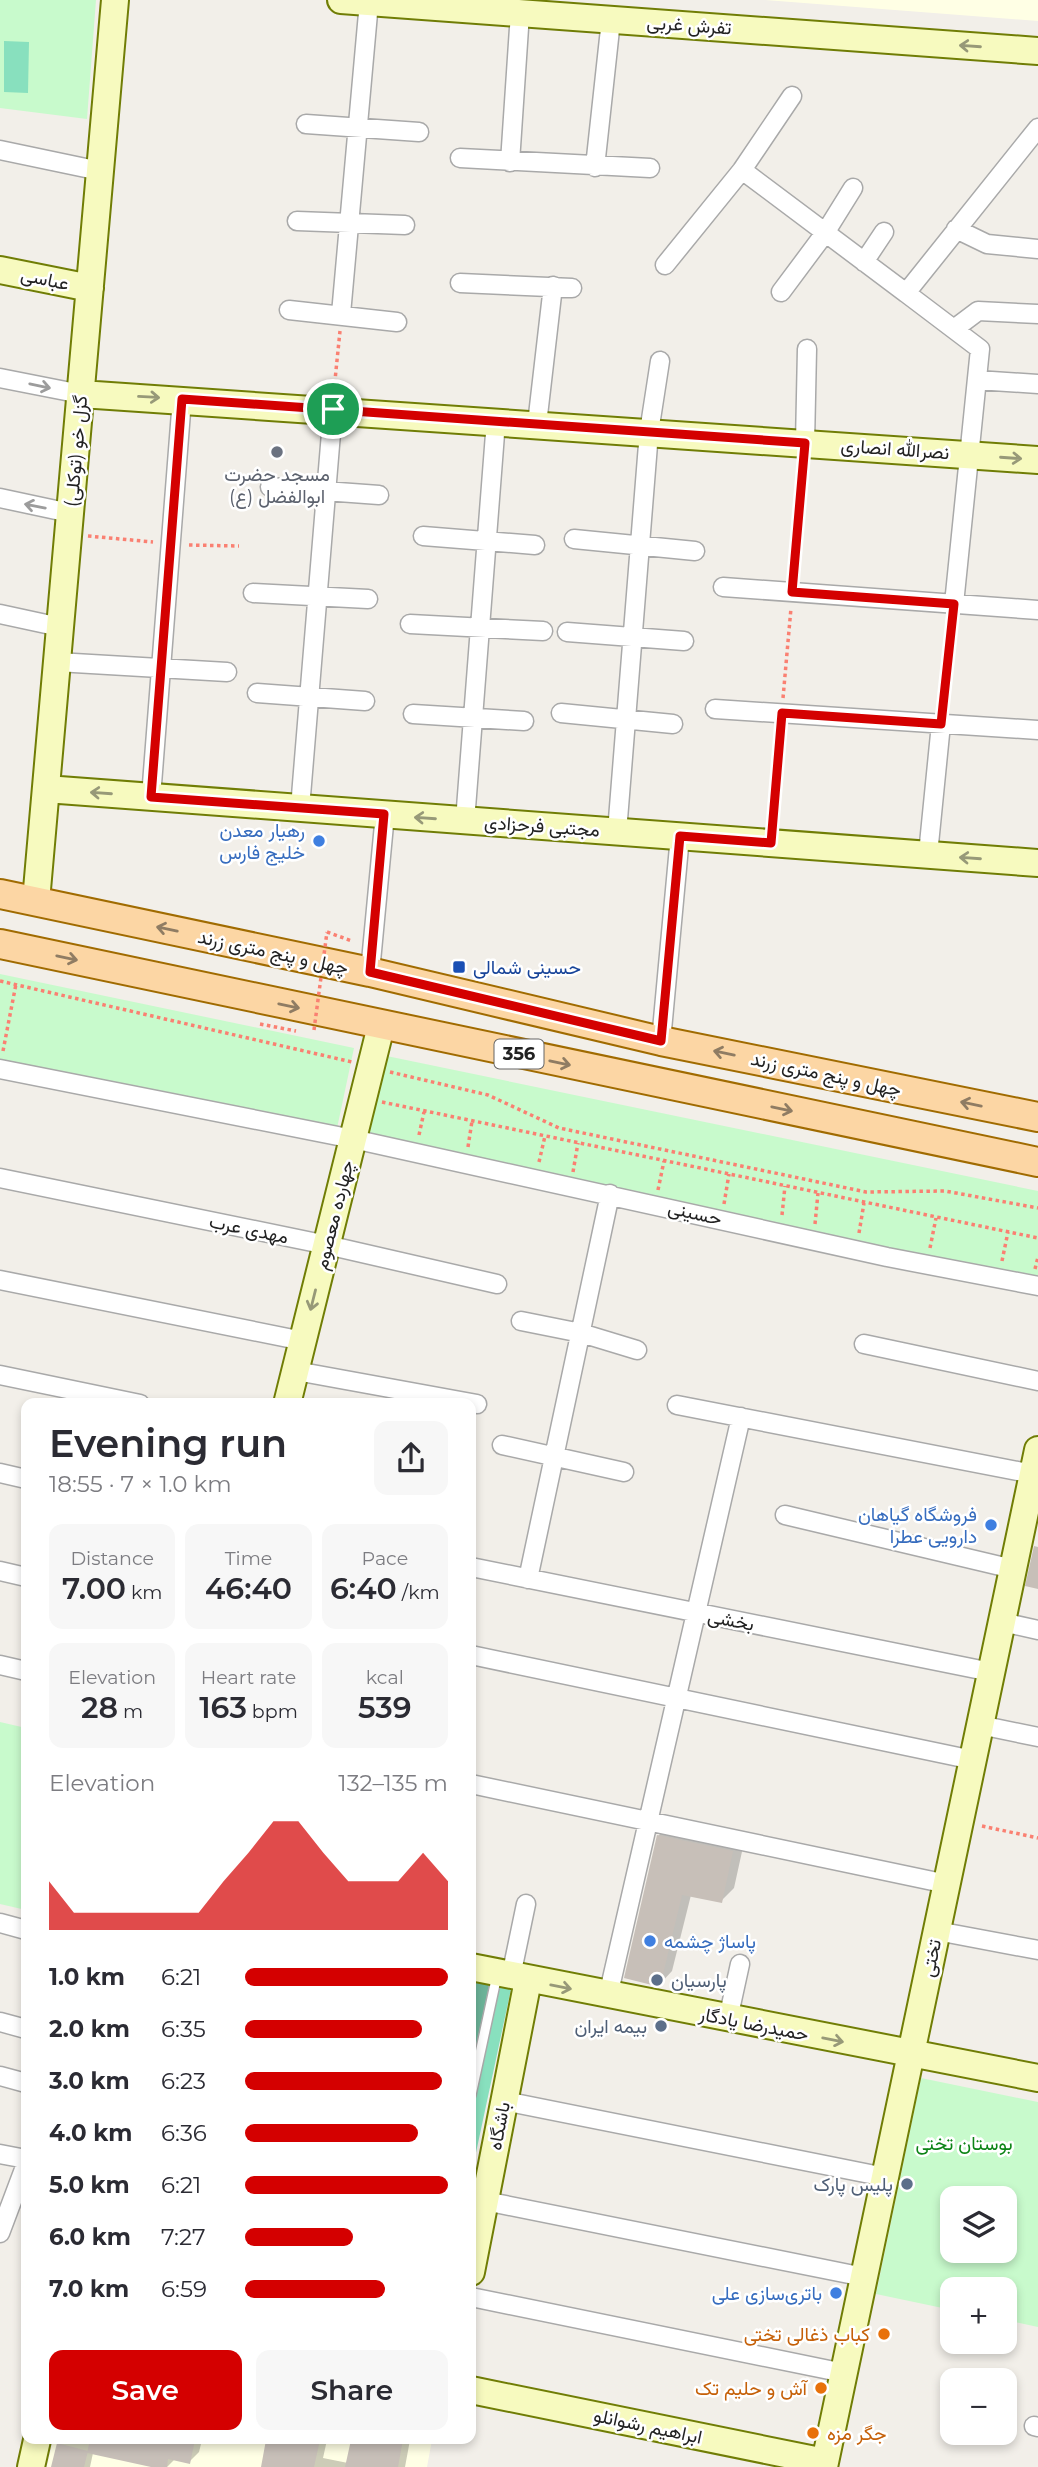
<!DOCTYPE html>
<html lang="en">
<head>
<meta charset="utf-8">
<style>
  body { margin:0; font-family:Montserrat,Vazirmatn,sans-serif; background:#f7f7f7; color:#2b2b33; height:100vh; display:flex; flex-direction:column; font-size:26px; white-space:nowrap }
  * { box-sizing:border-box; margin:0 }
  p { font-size:23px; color:#7c7c81 }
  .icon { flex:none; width:38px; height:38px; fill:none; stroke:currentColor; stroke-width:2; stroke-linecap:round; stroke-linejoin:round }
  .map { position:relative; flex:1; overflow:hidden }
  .sheet { position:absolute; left:21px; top:1398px; width:455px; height:1046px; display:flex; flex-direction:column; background:#fff; border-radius:14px; box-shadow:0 4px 10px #0003 }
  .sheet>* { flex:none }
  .controls { position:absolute; left:940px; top:2186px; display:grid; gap:14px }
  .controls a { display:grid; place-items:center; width:77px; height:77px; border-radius:14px; background:#fff; box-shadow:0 4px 10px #0003; font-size:35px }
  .pin { position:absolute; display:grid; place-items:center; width:60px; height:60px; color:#fff; margin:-30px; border:4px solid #fff; border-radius:50%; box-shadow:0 2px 7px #0007 }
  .round { display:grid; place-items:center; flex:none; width:74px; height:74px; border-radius:14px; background:#f7f7f7 }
  .summary { display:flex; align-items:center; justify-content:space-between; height:119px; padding:0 28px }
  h1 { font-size:38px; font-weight:600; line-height:52px }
  .metrics { display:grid; grid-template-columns:repeat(3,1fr); gap:10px; height:119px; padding:7px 28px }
  .metrics div { display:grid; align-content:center; border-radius:14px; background:#f7f7f7; text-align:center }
  .metrics b { font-size:30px; font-weight:600 }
  .metrics small { font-size:19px; font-weight:400 }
  .metrics p { font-size:19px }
  .chart { height:196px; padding:14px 28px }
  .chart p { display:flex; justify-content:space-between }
  .chart svg { width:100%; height:126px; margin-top:7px; fill:#d40000; opacity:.7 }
  .button { display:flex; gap:14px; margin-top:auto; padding:14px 28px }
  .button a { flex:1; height:80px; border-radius:14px; background:#d40000; color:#fff; font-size:28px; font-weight:600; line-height:80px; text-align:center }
  .button a+a { background:#f7f7f7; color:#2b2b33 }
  ul { padding:0 28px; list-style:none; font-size:23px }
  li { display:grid; grid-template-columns:112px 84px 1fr; align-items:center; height:52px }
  li i { height:18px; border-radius:9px; background:#d40000 }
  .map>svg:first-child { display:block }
  .education { fill:#ffffe5 }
  .park { fill:#c8facc; fill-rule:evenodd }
  .pitch { fill:#88e0be }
  .shadow { fill:#0003 }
  .building { fill:#c7bfb8 }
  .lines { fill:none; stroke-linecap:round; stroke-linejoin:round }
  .lane-casing { stroke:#a9a9a9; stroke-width:12 }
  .street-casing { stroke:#a9a9a9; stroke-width:21 }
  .secondary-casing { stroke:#707d05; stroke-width:30 }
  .primary-casing { stroke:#a06b00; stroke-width:32 }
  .path { stroke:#fa8072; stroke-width:3.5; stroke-dasharray:3.5 3.5; stroke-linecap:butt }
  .lane { stroke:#fff; stroke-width:9 }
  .street { stroke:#fff; stroke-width:18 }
  .secondary { stroke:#f7fabf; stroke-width:26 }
  .primary { stroke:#fcd6a4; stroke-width:28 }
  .path-bridge { stroke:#fa8072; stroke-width:3.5; stroke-dasharray:3.5 3.5; stroke-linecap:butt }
  .oneway { stroke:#979978 }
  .oneway2 { stroke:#9c9c9c }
  .oneway3 { stroke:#8f7c63 }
  .route-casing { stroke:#fff; stroke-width:14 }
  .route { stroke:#d40000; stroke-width:9 }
  .worship-dot { fill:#6b7280; stroke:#fff; stroke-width:2.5 }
  .shop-dot { fill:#3f7fe0; stroke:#fff; stroke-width:2.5 }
  .transit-dot { fill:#1a4fb4; stroke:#fff; stroke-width:2.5 }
  .service-dot { fill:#5c6f8a; stroke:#fff; stroke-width:2.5 }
  .food-dot { fill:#e8710a; stroke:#fff; stroke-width:2.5 }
  .labels { text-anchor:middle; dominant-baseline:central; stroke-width:5; stroke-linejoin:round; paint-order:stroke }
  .shield { fill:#fff; stroke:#646464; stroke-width:2 }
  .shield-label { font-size:18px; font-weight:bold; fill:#222 }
  .street-label { font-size:19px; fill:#222; stroke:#fff }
  .worship-label { font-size:19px; fill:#5b616d; stroke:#fff }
  .shop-label { font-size:19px; fill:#366cbe; stroke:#fff; text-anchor:end }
  .transit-label { font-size:19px; fill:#164399; stroke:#fff; text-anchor:start }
  .service-label { font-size:19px; fill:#4e5e75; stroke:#fff; text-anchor:end }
  .park-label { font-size:19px; fill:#0c8416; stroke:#fff }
  .food-label { font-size:19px; fill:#c56008; stroke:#fff; text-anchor:end }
</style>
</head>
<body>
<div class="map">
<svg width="1038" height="2467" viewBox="0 0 1038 2467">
  <rect width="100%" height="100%" fill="#f2efe9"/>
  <path class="education" d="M765,0h273v21z
    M53,2440h379l-5,27h-380z"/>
  <path class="park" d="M0,0h96l-9,119 -87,-11z
    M0,974l354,74 -18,85 -336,-70z
    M377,1054l661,137v89l-671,-142z
    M0,1722l26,6v182l-26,-6z
    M921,2078l117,24v225l-33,-7 -1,-31h-52v21l-76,-16zM952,2198h52v52h-52z"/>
  <path class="pitch" d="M4,41l25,1 -1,51 -24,-1z
    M471,1980l40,9 -40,187z"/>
  <path class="shadow" d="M671,1823l74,15 -11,50 -13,13 -30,-6 -19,76 -13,14 -1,-149z
    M471,1969l21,4 -17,77 -4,4z
    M63,2440h139l-3,12 -10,10 -14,-3 -8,8 -74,-14 -3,14h-37l6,-23z
    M268,2440h59l-4,18 25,5 4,-23h58l-5,27h-132l-10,-3z"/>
  <path class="building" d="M1034,1546l4,1v42l-13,-3z
    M657,1835l76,16 -11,52 -40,-8 -22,92 -36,-9z
    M90,2440h105l-5,24 -22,-5 -1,8h-16l-64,-14z
    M266,2440h54l-6,27h-53z
    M351,2440h52l-5,27h-53z
    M57,2443l31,8 -4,16h-33z"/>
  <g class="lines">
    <defs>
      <path id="lane" d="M471,2095l26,-120"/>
      <path id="street" d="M306,124l113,8
        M0,150l100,21
        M460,158l190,10
        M510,162l10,-149
        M595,167l16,-147
        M742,170l164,123
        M297,221l108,4
        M956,229l31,15 51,5
        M864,262l20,-30
        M665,265l77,-95 50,-74
        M460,283l112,5
        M781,292l44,-59 28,-45
        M289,310l108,12
        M341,314l28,-312
        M954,329l24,-18 60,3
        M0,378l81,16
        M977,380l61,4
        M537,424l16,-138
        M805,443l2,-94
        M270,487l109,8
        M0,498l70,15
        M423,536l112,9
        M574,539l121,12
        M723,587l315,23
        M253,593l115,6
        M954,604l26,-255 -74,-56 132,-165
        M0,614l60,13
        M410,624l133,7
        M567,632l117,9
        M57,662l170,10
        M257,693l108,8
        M715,709l323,21
        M561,713l112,11
        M413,714l111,7
        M151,797l31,-398
        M300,808l33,-399
        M465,821l31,-400
        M617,832l32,-400 11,-71
        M928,854l13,-130
        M370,972l15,-158
        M661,1041l19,-205
        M0,1069l353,70 534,118 151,29
        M0,1178l327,67 170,39
        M0,1280l303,61
        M521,1321l60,12 56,17
        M864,1344l174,37
        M296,1371l181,33
        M0,1375l140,29
        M677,1405l356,69
        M502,1445l122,27
        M0,1473l26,6
        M785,1515l228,54
        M471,1567l520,105
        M0,1571l26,6
        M528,1579l82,-385
        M1002,1622l36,8
        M471,1655l502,105
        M0,1665l26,6
        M980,1725l58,12
        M471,1784l476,100
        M0,1923l26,7
        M937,1931l101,19
        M511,1976l15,-72
        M608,1996l133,-579
        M728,2019l12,-55
        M0,2022l26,7
        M0,2076l26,7
        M504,2101l381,76
        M0,2154l26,5
        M485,2201l379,76
        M0,2233l26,-69
        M471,2297l373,76
        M1034,2426l4,1"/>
      <path id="secondary" d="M341,0l697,51
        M0,270l90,18
        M81,394l957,66
        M46,789l992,74
        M36,901l79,-901
        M287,1404l94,-378
        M471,1967l567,111
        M471,2272l57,-292
        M471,2390l354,72
        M31,2467l6,-27
        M824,2467l214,-1017"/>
      <path id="primary" d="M0,894l370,78 291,69 377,76
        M0,944l1038,218"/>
    </defs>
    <use href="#lane" class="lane-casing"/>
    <use href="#street" class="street-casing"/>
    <use href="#secondary" class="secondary-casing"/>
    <use href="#primary" class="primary-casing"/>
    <path class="path" d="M334,390l6,-59
      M88,536l65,6
      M189,545l50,1
      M793,576l10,-111
      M783,698l8,-90
      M943,708l9,-89
      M773,823l8,-93
      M327,932l25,9
      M0,981l352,81
      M260,1024l36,7
      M3,1051l13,-67
      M390,1072l98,23 71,33 307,64 79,-1 93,17
      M382,1102l656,136
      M419,1135l5,-23
      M468,1147l4,-26
      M539,1162l6,-26
      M573,1172l5,-29
      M658,1190l6,-29
      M724,1204l5,-30
      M782,1215l3,-29
      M815,1224l3,-31
      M859,1233l5,-30
      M930,1248l6,-30
      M1002,1261l6,-29
      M1035,1269l3,-12
      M982,1826l56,12"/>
    <use href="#lane" class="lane"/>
    <use href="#street" class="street"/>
    <use href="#secondary" class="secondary"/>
    <use href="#primary" class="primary"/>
    <path class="path-bridge" d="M314,1030l13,-98"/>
  </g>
  <defs><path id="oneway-shaft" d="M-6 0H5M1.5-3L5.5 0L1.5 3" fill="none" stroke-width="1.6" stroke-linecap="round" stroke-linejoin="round" transform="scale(1.75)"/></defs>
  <g class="oneway">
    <use href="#oneway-shaft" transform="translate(970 46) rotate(-176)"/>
    <use href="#oneway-shaft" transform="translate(149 397) rotate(3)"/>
    <use href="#oneway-shaft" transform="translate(1011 458) rotate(4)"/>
    <use href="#oneway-shaft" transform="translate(101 793) rotate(-176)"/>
    <use href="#oneway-shaft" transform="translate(425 818) rotate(-176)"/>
    <use href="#oneway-shaft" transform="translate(970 858) rotate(-176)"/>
    <use href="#oneway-shaft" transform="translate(313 1300) rotate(104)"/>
    <use href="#oneway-shaft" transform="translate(561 1987) rotate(11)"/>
    <use href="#oneway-shaft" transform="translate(833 2040) rotate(11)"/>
  </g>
  <g class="oneway2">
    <use href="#oneway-shaft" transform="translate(40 386) rotate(12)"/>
    <use href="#oneway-shaft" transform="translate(35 506) rotate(-169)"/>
  </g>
  <g class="oneway3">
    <use href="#oneway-shaft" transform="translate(167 929) rotate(-168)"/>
    <use href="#oneway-shaft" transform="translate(67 958) rotate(12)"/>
    <use href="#oneway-shaft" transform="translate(289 1006) rotate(12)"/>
    <use href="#oneway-shaft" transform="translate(724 1053) rotate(-168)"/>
    <use href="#oneway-shaft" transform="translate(560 1063) rotate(12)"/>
    <use href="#oneway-shaft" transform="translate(971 1104) rotate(-168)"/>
    <use href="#oneway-shaft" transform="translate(782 1109) rotate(12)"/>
  </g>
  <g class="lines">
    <defs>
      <path id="route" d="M182,399l623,44 -13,149 162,12 -13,120 -159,-11 -11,130 -91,-7 -19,205 -291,-69 14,-158 -233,-17z"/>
    </defs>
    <use href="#route" class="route-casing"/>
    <use href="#route" class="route"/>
  </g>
  <circle class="worship-dot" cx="277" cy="452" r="7"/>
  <g class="shop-dot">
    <circle cx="319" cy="841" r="7"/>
    <circle cx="991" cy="1525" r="7"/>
    <circle cx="650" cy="1941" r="7"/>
    <circle cx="836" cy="2293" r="7"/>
  </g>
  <rect class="transit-dot" x="452" y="960" width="14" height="14" rx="3.5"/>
  <g class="service-dot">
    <circle cx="657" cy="1980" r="7"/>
    <circle cx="661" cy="2026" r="7"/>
    <circle cx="907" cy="2184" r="7"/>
  </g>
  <g class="food-dot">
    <circle cx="884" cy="2334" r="7"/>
    <circle cx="821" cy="2388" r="7"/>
    <circle cx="813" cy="2433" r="7"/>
  </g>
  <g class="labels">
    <rect class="shield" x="494.5" y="1039.5" width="49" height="29" rx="5"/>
    <g class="shield-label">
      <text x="519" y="1054">356</text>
    </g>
    <g class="street-label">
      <text transform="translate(689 25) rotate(4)">تفرش غربی</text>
      <text transform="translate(45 279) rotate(12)">عباسی</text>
      <text transform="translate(895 449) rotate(4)">نصرالله انصاری</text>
      <text transform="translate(76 451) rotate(-85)">گزل خو (توکلی)</text>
      <text transform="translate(542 826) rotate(4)">مجتبی فرحزادی</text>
      <text transform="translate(273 952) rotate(12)">چهل و پنج متری زرند</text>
      <text transform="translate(826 1074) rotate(12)">چهل و پنج متری زرند</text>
      <text transform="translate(695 1213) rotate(13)">حسینی</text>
      <text transform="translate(334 1215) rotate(-76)">چهارده معصوم</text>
      <text transform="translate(249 1229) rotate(12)">مهدی عرب</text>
      <text transform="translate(731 1620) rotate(11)">بخشی</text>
      <text transform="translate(931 1958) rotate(-78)">تختی</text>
      <text transform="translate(754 2024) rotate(11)">حمیدرضا یادگار</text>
      <text transform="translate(499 2126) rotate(-79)">باشگاه</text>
      <text transform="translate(648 2426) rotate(12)">ابراهیم رشوانلو</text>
    </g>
    <g class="worship-label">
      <text x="277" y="474">مسجد حضرت<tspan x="277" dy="22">ابوالفضل (ع)</tspan></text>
    </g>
    <g class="shop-label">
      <text x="305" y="830">رهیار معدن<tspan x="305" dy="22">خلیج فارس</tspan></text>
      <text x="977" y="1514">فروشگاه گیاهان<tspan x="977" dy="22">دارویی عطرا</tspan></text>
      <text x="664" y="1941" text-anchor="start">پاساژ چشمه</text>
      <text x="822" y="2293">باتری‌سازی علی</text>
    </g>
    <g class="transit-label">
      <text x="473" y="967">حسینی شمالی</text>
    </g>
    <g class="service-label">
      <text x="671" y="1980" text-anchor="start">پارسیان</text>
      <text x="647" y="2026">بیمه ایران</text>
      <text x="893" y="2184">پلیس پارک</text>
    </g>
    <g class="park-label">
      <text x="964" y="2143">بوستان تختی</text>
    </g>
    <g class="food-label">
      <text x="870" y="2334">کباب ذغالی تختی</text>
      <text x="807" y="2388">آش و حلیم تک</text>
      <text x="827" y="2433" text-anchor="start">جگر مزه</text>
    </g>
  </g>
</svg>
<div class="controls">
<a><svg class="icon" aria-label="layers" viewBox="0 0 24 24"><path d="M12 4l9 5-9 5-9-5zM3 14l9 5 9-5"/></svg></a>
<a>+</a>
<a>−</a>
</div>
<div class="pin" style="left:333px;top:409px;background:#1e9e55"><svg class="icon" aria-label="arrive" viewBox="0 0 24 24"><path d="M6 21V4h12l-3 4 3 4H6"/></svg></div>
<section class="sheet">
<div class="summary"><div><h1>Evening run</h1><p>18:55 · 7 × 1.0 km</p></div><a class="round"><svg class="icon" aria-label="share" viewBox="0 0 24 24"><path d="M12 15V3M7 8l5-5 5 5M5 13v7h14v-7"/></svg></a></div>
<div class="metrics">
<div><p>Distance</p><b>7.00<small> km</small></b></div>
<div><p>Time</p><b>46:40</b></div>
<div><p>Pace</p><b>6:40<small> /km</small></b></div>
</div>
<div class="metrics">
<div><p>Elevation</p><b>28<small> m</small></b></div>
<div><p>Heart rate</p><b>163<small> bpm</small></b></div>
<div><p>kcal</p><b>539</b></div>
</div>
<div class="chart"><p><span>Elevation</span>132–135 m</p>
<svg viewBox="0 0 160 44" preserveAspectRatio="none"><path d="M0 44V27L10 38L20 38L30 38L40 38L50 38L60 38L70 27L80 17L90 6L100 6L110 17L120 27L130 27L140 27L150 17L160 27V44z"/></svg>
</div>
<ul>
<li><b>1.0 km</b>6:21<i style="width:100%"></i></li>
<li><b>2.0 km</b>6:35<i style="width:87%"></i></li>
<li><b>3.0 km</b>6:23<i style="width:97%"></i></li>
<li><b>4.0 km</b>6:36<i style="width:85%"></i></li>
<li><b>5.0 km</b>6:21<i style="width:100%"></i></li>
<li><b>6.0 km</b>7:27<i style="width:53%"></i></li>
<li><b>7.0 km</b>6:59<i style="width:69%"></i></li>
</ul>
<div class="button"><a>Save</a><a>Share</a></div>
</section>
</div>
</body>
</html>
